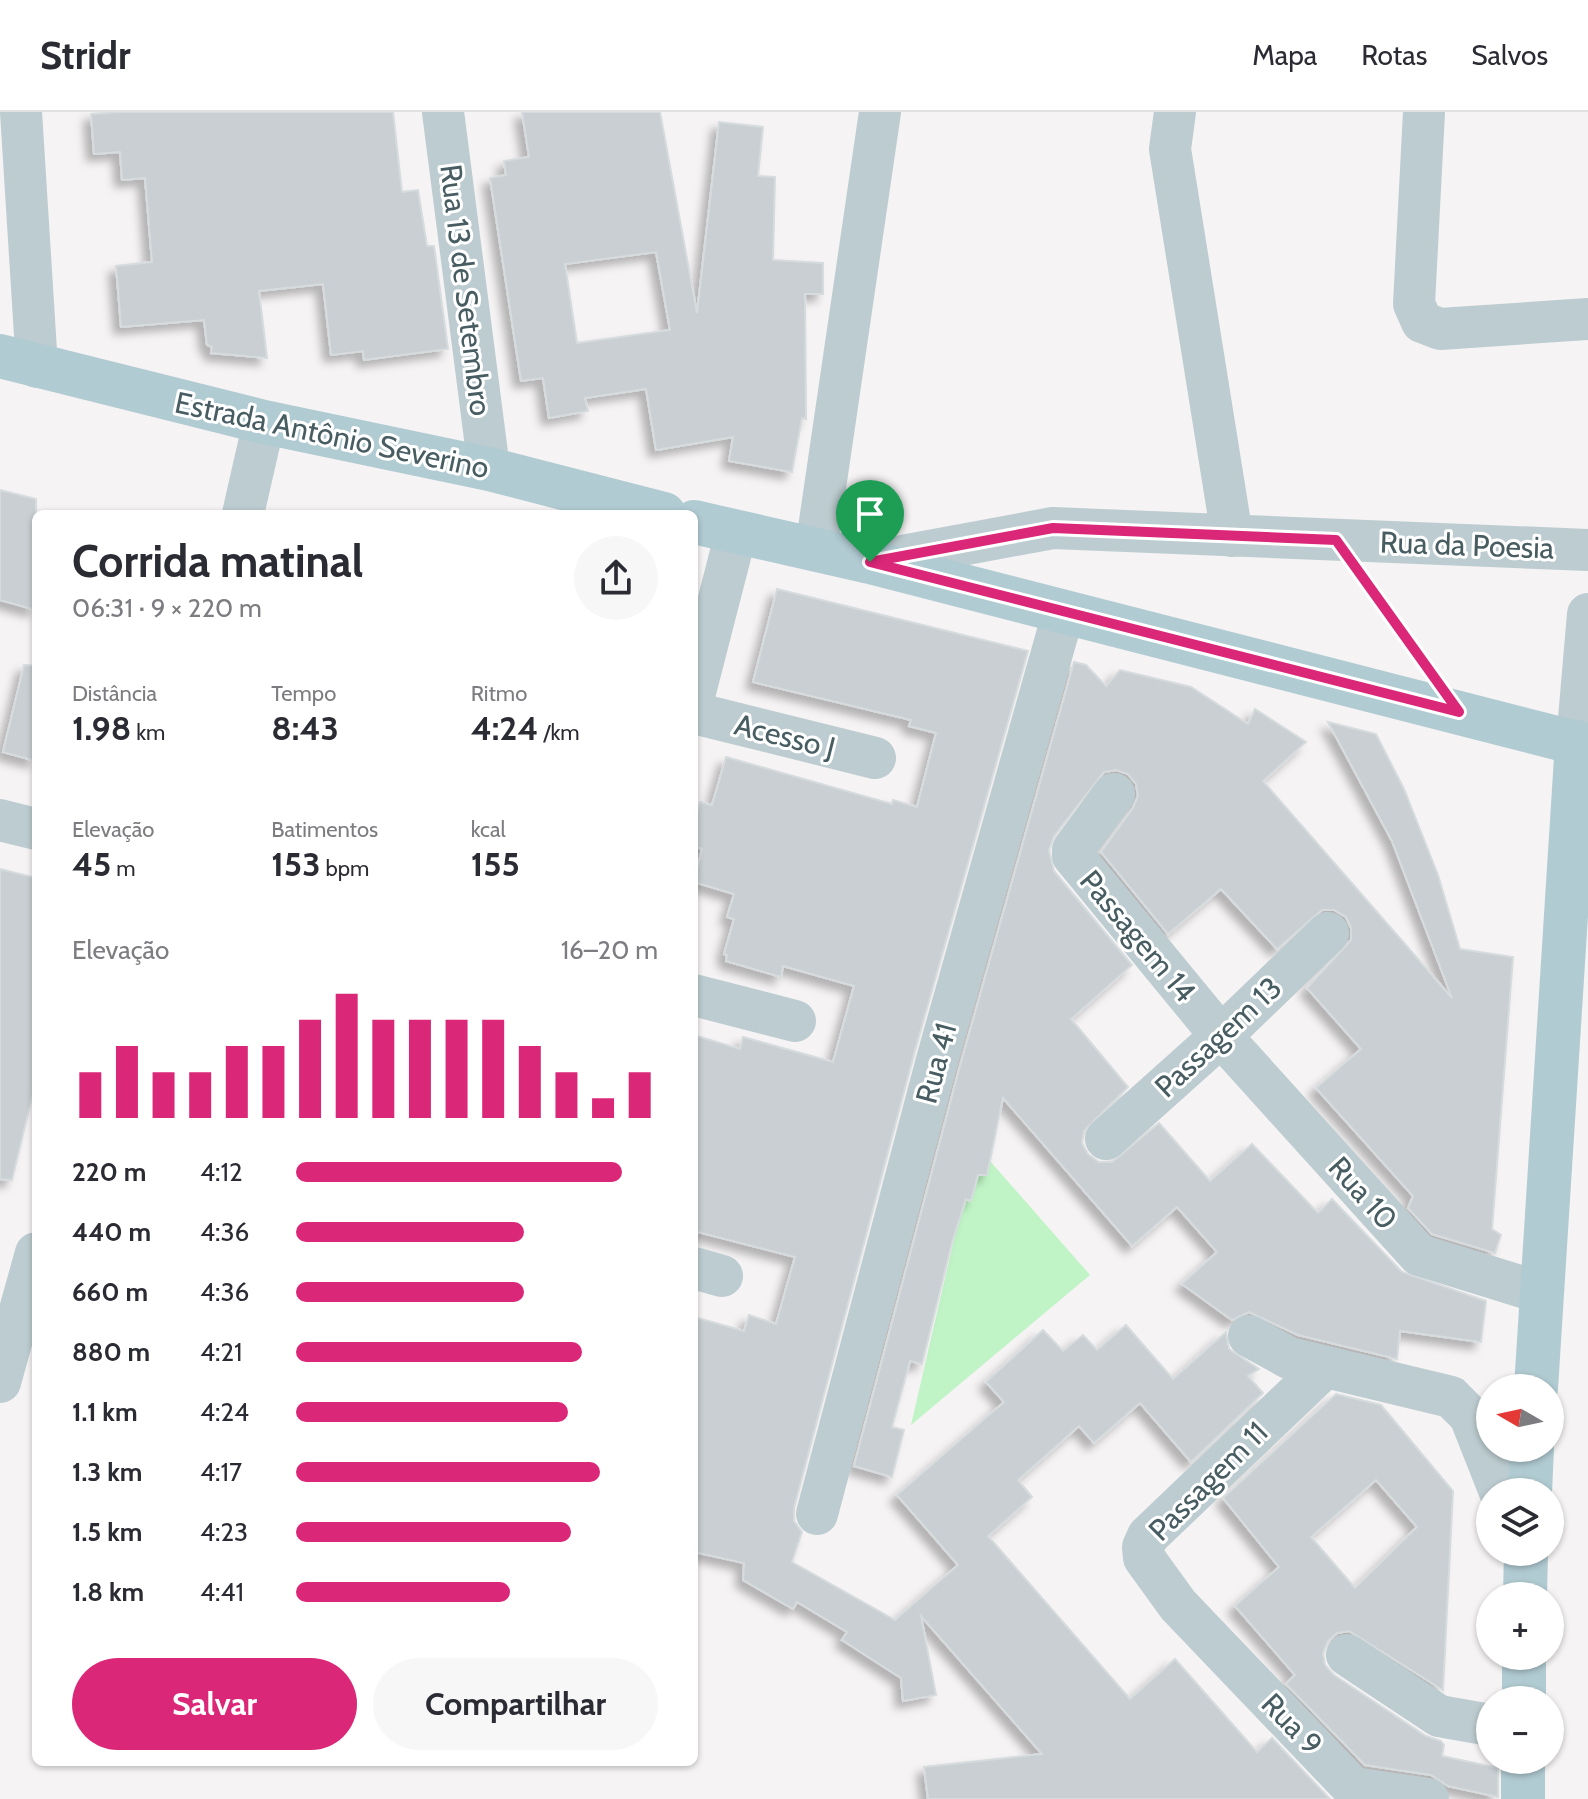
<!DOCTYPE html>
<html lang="pt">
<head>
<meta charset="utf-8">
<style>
  body { margin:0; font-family:Cabin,sans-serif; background:#f7f7f7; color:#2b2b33; height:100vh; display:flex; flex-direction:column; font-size:30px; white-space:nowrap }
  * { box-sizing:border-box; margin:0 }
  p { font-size:26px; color:#7c7c81 }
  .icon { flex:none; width:44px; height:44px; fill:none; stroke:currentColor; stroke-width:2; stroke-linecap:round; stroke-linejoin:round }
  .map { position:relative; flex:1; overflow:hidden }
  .drawer { position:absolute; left:32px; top:398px; width:666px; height:1256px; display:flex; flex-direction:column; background:#fff; border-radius:12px; box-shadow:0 2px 6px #0004 }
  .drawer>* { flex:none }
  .needle { width:52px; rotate:279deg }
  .fabs { position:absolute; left:1476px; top:1262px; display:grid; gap:16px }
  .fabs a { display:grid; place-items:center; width:88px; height:88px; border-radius:50%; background:#fff; box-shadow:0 2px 6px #0004; font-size:40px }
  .pin { position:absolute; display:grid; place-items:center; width:68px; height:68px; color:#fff; margin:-82px -34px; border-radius:50% 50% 50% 0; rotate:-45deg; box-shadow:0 0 8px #0007 }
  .pin .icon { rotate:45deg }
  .round { display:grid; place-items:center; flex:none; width:84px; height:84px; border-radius:42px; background:#f7f7f7 }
  .head { display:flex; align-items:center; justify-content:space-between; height:136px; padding:0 40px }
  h1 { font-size:44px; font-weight:800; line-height:60px }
  .metrics { display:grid; grid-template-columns:repeat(3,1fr); gap:12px; height:136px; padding:8px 40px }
  .metrics div { display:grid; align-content:center }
  .metrics b { font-size:34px; font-weight:800 }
  .metrics small { font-size:22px; font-weight:400 }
  .metrics p { font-size:22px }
  .chart { height:224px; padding:16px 40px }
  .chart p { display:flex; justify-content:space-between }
  .chart svg { width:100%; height:144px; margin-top:8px; stroke:#db2777; stroke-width:6 }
  .cta { display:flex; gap:16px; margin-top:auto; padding:16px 40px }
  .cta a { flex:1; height:92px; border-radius:48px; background:#db2777; color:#fff; font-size:32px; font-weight:800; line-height:92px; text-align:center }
  .cta a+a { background:#f7f7f7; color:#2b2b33 }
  ul { padding:0 40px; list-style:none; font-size:26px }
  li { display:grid; grid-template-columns:128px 96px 1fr; align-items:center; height:60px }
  li i { height:20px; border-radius:10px; background:#db2777 }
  header { display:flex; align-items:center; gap:48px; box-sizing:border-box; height:112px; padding:0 40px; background:#fff; border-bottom:2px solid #e1e1e2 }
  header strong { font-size:38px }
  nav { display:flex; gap:44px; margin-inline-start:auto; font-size:28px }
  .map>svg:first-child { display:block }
  .green { fill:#c0f4c6 }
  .building { fill:#c9cfd2; stroke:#d6dbde; stroke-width:2; fill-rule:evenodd; filter:url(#shadow) }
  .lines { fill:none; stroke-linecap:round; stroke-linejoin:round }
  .path { stroke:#74d68c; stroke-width:5; stroke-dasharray:6 4; stroke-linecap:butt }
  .minor { stroke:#bdccd0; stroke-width:42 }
  .major { stroke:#b1cbd3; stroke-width:44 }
  .route-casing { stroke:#fff; stroke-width:16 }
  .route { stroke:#db2777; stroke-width:10 }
  .labels { text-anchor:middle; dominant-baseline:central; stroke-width:6; stroke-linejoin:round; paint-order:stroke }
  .street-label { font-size:30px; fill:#485d62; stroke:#fff }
</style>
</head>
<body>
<header>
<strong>Stridr</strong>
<nav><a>Mapa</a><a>Rotas</a><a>Salvos</a></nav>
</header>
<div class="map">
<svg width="1588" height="1687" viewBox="0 0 1588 1687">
  <defs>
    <filter id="shadow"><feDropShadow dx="-7" dy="7" stdDeviation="4" flood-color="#0004"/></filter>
  </defs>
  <rect width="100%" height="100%" fill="#f5f3f3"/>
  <path class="green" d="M976,1033l114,130 -179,150z"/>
  <path class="building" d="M120,0h273l9,80 16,-2 9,56h7l14,103 -84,11 -1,-9 -32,4 -8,-71 -64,7 8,67 -56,-5 1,-6 -5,-2 -3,-25 -83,7 -5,-61 36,-4 -7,-84 -23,2 -2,-28 -26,2 -3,-40z
    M522,0h138l37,201 22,-191 44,5 -5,49 17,1 -2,83 50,3v31h-18l1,125 -4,-1 -10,54 -63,-11 4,-24 -77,13 -10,-61 -61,9 3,13 -39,7 -6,-40 -22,3 -31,-203 16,-3 -2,-14 25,-4zM656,140l14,78 -93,13 -12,-79z
    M0,378l36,9v111l-36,-10z
    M777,477l251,62 -114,403 -120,454v13l8,11 -10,30 103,58 63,-55 -61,-70 107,-93 -18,-20 57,-52 20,21 20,-16 14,15 29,-25 47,54 53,-47 3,17 30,20 -11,7 15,17 -72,69 -51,-59 -46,40 -15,-17 -61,54 14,17 -44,39 142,163 45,-40 82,93 15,-14 58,61h-402l-4,-32 118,-13 -121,-138 15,79 -33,6 -2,-23 -59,-38 5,-8 -50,-30 -4,7 -50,-29 1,-17 -50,-11v-235l50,14 5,-16 27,9 19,-67 -101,-26v-196l46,14 3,-12 90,25 21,-76 -71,-20 -2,11 -55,-16 1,-6 -3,-1 10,-35 -7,-2 7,-23 -40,-12 8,-33 -8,-3v-22l6,-22 12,3 14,-48 166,47 1,-4 24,7 19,-74 -27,-7 2,-6 -158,-38z
    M1074,550l12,3 20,21 14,-16 71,17 57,37 7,-15 51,33 -43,39 189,217 -60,-157 -64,-119 48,12 28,55 34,86 22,74 53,8 -21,272 9,6 -6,18 -63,-19 -24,-26 5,-12 -97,-108 45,-39 -54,-61 44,-48v-12l-5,-11 -12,-7h-12l-45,39 -56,-60 -53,45 -67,-82 32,-44 5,-12 -2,-12 -8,-10 -12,-4 -12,2 -50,64 -5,14 5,21 78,94 -61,54 57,68 -44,44 -2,12 6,11 11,8h13l47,-39 51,58 42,-37 66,69 14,-14 70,73 84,29 -5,41 -81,-11 -3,28 -99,-24 -49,-23 -17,8 -50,-36 35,-32 -40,-45 -45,39 -129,-148 -16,77h-9l-7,26 -5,-2 -14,44 -30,121 -12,-3 -18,66 12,3 -12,47 -38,-11 106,-400z
    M24,553l12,1v95l-33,-9z
    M0,757l36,9v203l-24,99 -12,-1z
    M1336,1282l45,11 72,86 -10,199 -94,-59 -12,2 -9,8 -5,12 2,12 9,10 92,61 15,5 3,4 -2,11 56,12v29l-50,-11 -17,-11 -66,-10 -79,-81 9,-9 -60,-69 44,-39 -56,-69zM1376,1368l41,47 -62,61 -44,-51z"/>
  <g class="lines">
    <path class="path" d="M1366,471l55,76"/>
    <path class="minor" d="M21,0l16,255
      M443,0l46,357
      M1175,0l-5,37 62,387
      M1424,0l-10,192 8,18 18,7 148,-10
      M243,402l21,-92
      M816,437l64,-437
      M870,450l183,-34 535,22
      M694,584l42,-163
      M694,601l181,45
      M1577,630l11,-128
      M1114,682l-41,56v6l148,180 198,219 123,38
      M0,708l36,9
      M694,883l101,26
      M1106,1027l115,-103 107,-103
      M694,1156l28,8
      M1249,1224l40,22 162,39 19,19 30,76
      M1325,1255l-177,169 -5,11 1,11 34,47 175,183 75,11
      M0,1270l36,-129
      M817,1402l120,-454 126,-446
      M1347,1543l92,61 51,9"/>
    <path class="major" d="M0,244l264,66 225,47 175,45
      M694,410l176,40 718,184
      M1536,1276l41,-646
      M1530,1380l2,-44
      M1525,1484l1,-44
      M1524,1588v-44
      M1523,1687v-39"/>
  </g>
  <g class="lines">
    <defs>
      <path id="route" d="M1053,416l283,12 123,172 -589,-150z"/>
    </defs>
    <use href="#route" class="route-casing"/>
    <use href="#route" class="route"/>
  </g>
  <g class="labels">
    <g class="street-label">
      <text transform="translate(466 178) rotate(83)">Rua 13 de Setembro</text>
      <text transform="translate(332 323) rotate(12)">Estrada Antônio Severino</text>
      <text transform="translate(1467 433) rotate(2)">Rua da Poesia</text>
      <text transform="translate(785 624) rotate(14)">Acesso J</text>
      <text transform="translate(1138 824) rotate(50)">Passagem 14</text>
      <text transform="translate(1218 925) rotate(-43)">Passagem 13</text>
      <text transform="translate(936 951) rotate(-75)">Rua 41</text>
      <text transform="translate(1363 1081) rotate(48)">Rua 10</text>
      <text transform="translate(1208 1369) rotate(-45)">Passagem 11</text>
      <text transform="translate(1292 1612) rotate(46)">Rua 9</text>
    </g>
  </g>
</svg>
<div class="fabs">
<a><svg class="needle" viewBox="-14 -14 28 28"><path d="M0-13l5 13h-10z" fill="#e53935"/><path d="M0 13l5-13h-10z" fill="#7c7c81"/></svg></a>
<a><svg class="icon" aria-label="layers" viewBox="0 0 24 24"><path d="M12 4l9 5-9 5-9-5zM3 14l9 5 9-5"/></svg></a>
<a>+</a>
<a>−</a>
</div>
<div class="pin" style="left:870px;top:450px;background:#1e9e55"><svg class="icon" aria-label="arrive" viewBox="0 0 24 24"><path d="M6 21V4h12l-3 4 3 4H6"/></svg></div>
<section class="drawer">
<div class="head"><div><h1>Corrida matinal</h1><p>06:31 · 9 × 220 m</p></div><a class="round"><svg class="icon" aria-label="share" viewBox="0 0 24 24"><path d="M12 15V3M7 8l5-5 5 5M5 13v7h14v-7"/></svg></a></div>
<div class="metrics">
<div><p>Distância</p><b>1.98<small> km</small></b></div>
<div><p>Tempo</p><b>8:43</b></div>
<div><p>Ritmo</p><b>4:24<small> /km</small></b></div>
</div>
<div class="metrics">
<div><p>Elevação</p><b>45<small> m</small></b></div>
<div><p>Batimentos</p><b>153<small> bpm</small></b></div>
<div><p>kcal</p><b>155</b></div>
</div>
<div class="chart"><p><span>Elevação</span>16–20 m</p>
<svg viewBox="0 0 160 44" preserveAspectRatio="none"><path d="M5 44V30M15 44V22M25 44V30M35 44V30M45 44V22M55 44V22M65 44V14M75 44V6M85 44V14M95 44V14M105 44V14M115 44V14M125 44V22M135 44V30M145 44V38M155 44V30"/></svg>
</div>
<ul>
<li><b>220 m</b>4:12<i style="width:90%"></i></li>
<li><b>440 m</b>4:36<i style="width:63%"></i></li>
<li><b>660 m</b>4:36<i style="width:63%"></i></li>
<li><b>880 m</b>4:21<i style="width:79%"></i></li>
<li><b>1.1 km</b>4:24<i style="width:75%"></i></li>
<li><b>1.3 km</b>4:17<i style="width:84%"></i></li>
<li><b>1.5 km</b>4:23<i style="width:76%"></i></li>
<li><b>1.8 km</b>4:41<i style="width:59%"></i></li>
</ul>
<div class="cta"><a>Salvar</a><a>Compartilhar</a></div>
</section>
</div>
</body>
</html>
